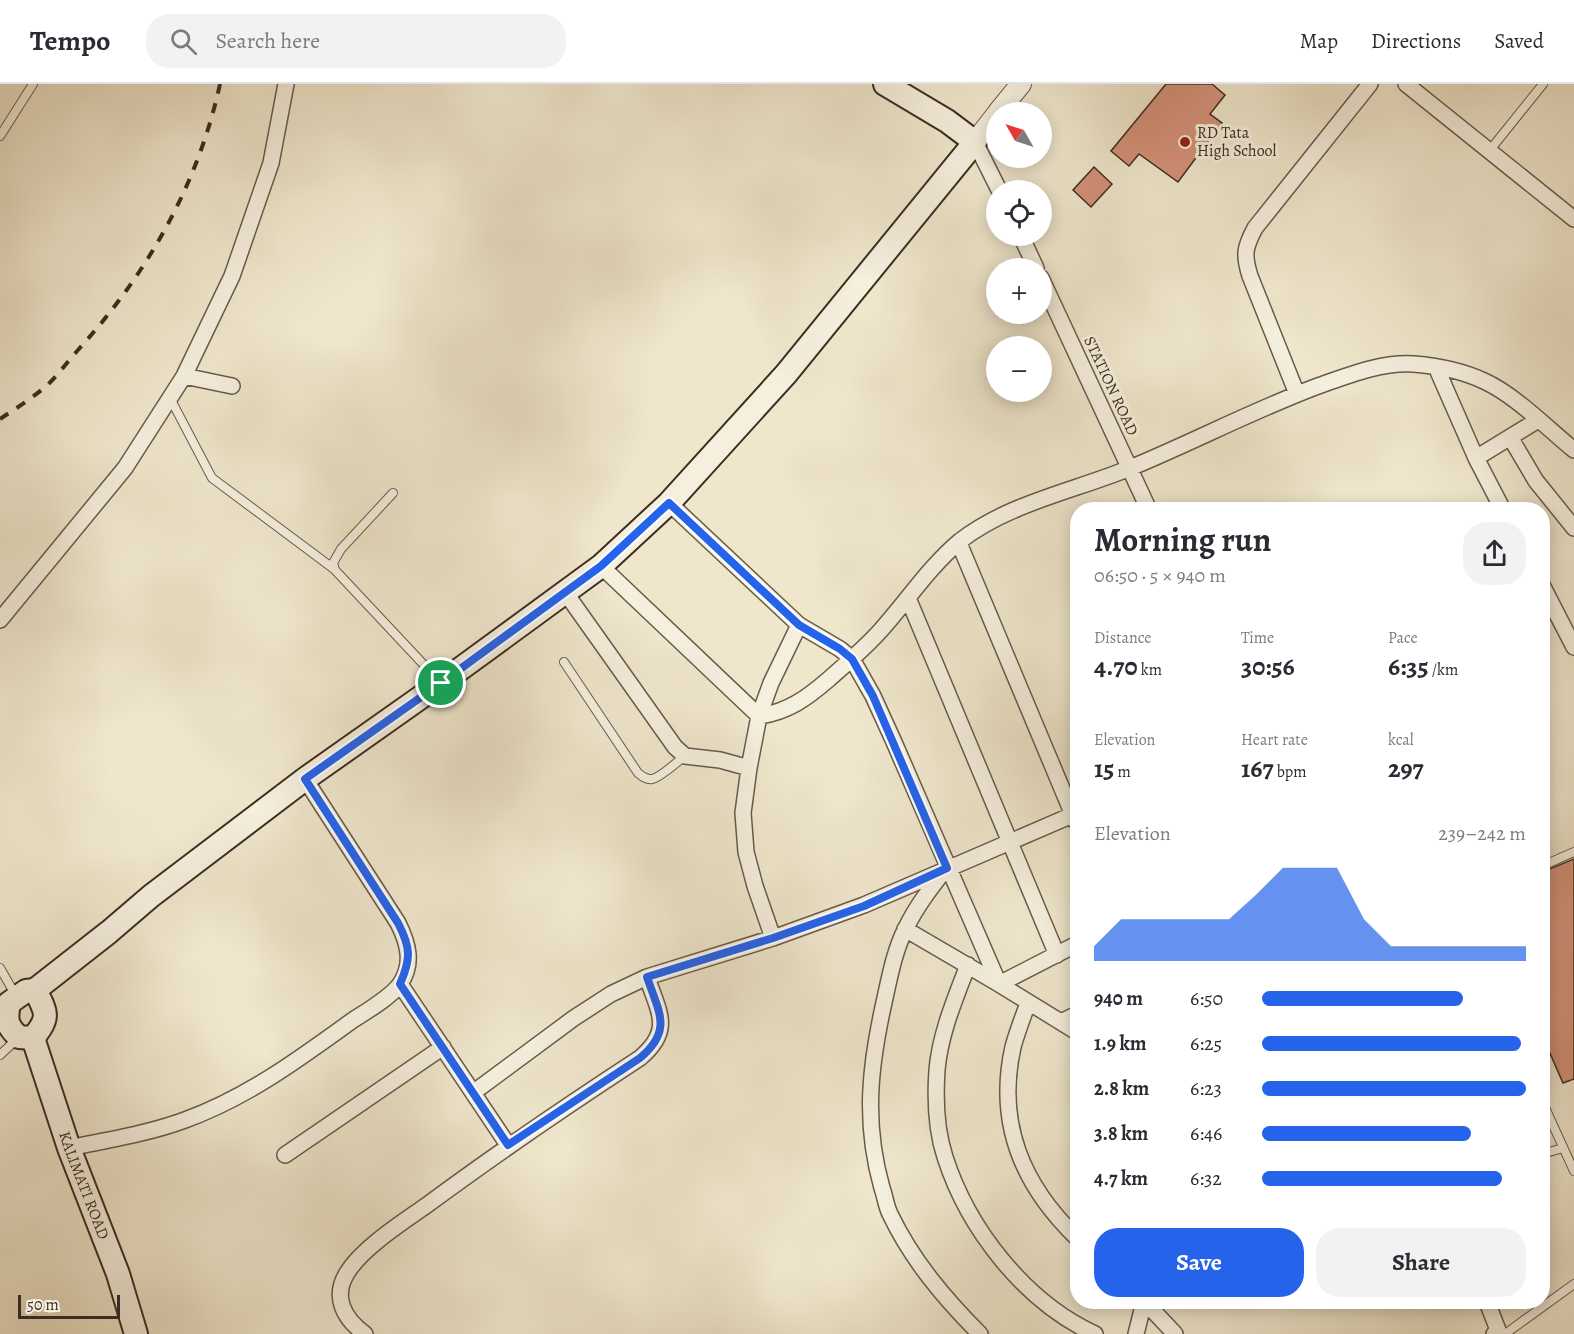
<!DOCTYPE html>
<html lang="en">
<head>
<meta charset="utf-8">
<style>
  body { margin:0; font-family:Alegreya,serif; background:#f2f2f3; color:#2b2b33; height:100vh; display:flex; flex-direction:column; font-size:22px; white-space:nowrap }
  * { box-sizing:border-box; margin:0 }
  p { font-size:20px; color:#7c7c81 }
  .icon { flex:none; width:33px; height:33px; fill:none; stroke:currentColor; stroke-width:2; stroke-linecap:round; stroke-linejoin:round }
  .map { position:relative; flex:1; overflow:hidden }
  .panel { position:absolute; left:1070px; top:418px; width:480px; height:807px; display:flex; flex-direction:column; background:#fff; border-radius:24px; box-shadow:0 3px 15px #0003 }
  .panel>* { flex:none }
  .needle { width:39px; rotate:309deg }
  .tools { position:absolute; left:986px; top:18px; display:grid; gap:12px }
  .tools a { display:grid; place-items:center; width:66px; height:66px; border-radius:50%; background:#fff; box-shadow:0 3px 15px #0003; font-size:30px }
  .scale { position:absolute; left:18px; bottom:15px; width:102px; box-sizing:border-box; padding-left:6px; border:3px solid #3b2d20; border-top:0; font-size:16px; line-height:21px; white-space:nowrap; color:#3b2d20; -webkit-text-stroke:4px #f5efde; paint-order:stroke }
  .pin { position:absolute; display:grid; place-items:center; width:51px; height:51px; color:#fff; margin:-26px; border:3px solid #fff; border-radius:50%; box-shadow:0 2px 6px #0007 }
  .round { display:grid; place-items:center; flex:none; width:63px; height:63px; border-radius:24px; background:#f2f2f3 }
  .head { display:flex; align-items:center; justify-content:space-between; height:102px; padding:0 24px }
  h1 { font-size:33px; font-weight:700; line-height:45px }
  .stats { display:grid; grid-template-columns:repeat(3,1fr); gap:9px; height:102px; padding:6px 24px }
  .stats div { display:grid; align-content:center }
  .stats b { font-size:26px; font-weight:700 }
  .stats small { font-size:16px; font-weight:400 }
  .stats p { font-size:16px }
  .chart { height:168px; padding:12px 24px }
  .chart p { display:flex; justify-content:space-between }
  .chart svg { width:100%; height:108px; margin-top:6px; fill:#2563eb; opacity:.7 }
  .button { display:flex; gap:12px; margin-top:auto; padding:12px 24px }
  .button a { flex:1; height:69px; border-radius:24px; background:#2563eb; color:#fff; font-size:24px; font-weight:700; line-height:69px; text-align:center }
  .button a+a { background:#f2f2f3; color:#2b2b33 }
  ul { padding:0 24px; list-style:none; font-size:20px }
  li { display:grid; grid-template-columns:96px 72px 1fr; align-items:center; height:45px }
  li i { height:15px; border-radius:8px; background:#2563eb }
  header { display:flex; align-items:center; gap:36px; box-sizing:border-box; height:84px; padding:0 30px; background:#fff; border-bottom:2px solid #e1e1e2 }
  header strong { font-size:28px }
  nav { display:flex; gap:33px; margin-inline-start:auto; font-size:21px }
  .search { width:420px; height:54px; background:#f2f2f3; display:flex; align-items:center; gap:15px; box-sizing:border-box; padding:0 21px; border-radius:24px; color:#7c7c81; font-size:22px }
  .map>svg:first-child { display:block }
  .building { fill:#d49179; stroke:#3b2d20; stroke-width:1.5 }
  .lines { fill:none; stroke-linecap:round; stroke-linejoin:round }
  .service-casing { stroke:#685b4b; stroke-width:10 }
  .minor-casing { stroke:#685b4b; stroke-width:18 }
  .tertiary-casing { stroke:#685b4b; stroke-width:22 }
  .secondary-casing { stroke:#3b2d20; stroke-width:26 }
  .service { stroke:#f5efde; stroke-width:8 }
  .minor { stroke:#f5efde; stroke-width:15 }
  .tertiary { stroke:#f5efde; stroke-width:20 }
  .secondary { stroke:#f5efde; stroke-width:22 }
  .rail { stroke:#3b2d20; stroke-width:4; stroke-dasharray:10 10; stroke-linecap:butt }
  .route-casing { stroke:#fff; stroke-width:12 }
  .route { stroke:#2563eb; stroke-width:8 }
  .poi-dot { fill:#8f2418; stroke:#f5efde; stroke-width:2 }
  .labels { text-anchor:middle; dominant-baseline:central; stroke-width:6; stroke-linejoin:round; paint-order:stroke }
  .poi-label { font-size:16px; fill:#3b2d20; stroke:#f5efde; text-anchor:start }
  .street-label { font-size:16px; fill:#3b2d20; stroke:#f5efde }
</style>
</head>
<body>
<header>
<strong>Tempo</strong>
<div class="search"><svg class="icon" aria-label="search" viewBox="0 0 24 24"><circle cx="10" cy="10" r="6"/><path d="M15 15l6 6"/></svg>Search here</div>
<nav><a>Map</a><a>Directions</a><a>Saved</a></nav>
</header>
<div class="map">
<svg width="1574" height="1250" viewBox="0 0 1574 1250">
  <rect width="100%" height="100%" fill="#efe6cc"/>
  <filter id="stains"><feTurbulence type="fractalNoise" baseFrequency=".00333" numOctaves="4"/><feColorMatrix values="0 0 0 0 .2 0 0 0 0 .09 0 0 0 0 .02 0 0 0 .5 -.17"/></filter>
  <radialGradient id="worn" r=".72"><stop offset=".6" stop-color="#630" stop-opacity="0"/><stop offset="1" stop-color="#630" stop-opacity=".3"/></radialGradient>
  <path class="building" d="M1166,0h46l13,11 -15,19 12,9 -44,59 -39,-28 -10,12 -18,-15z
    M1094,83l18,17 -21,23 -18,-17z
    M1574,775v220l-11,4 -21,-48v-163z"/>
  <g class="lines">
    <defs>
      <path id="service" d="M0,52l33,-52
        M1490,66l53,-66
        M170,314l42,80 122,91
        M393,409l-52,56 -8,14 2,7 105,112
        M564,578l74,111c4,3 8,7 14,6 8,-1 26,-18 33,-23
        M1542,782l32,-14
        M0,884l16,28
        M0,971l18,-17
        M1542,1017l32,70
        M1542,1070l21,-6
        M1505,1250l69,-50"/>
      <path id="minor" d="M1406,0l168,135
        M975,58l24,48
        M1021,152l15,32
        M1041,194l108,232
        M1436,283l40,91 27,52
        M184,292l48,10
        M1297,310l-47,-118c-7,-22 -5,-29 5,-48l115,-144
        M1510,353l26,44 38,47
        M1476,374l62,-38
        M669,419l130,122 41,24 12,10 21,37 21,46 105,242 78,-40
        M959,459l117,279
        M601,482l158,150c29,-4 48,-18 70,-37 18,-16 36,-31 52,-49 26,-29 49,-64 79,-89 49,-38 114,-50 170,-73 63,-26 124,-58 188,-82 31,-11 63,-24 96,-22 23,2 49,7 70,17 31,14 63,47 90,69
        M1542,501l32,62
        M565,508l110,155 10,9 35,4 29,8
        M908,514l149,357
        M0,536l125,-152 59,-92 48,-100 39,-113 15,-79
        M944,787c-14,18 -28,36 -38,57 -11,21 -16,47 -21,70 -15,66 -22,123 -3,190 3,8 4,18 8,26 22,46 54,84 90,120
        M905,845l94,55 78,48
        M773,854l-18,-52 -9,-34 -3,-39 6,-45 10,-52 12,-33 28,-58
        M968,881c-13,34 -28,69 -31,105 -2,29 -1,60 8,87 23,72 80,145 150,177
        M400,900l108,161
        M1028,919c-5,14 -11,29 -15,44 -17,76 9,138 64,191
        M1061,938l16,-8
        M474,1008l100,-74 37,-24 36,-17 126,-39 91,-33 213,-92
        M69,1064c38,-8 78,-14 116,-28 63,-23 114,-61 168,-100 14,-9 38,-23 47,-36 14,-20 8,-41 -2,-61l-93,-144
        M285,1071l158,-108
        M1145,1218l30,32
        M1487,1218l11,28 -4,4
        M365,1250c-21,-15 -33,-37 -18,-61 15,-25 56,-51 80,-68 69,-51 141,-100 213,-147 33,-28 19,-45 7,-81
        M1136,1250l8,-32"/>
      <path id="tertiary" d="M998,28l23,-28
        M975,58l21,-27"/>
      <g id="secondary">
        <path d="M35,906l74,-58 42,-36 154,-117 136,-96 160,-117 68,-63 117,-129 189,-232 -28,-21 -62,-37"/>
        <path d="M35,906c12,23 15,27 -2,48l-14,-1c-13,-11 -13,-18 -10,-34l17,-12z"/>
        <path id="s1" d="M33,954l36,110 49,126 18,60"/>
      </g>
    </defs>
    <use href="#service" class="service-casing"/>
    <use href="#minor" class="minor-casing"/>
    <use href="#tertiary" class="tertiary-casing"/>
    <use href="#secondary" class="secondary-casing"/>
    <use href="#service" class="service"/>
    <use href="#minor" class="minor"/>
    <use href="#tertiary" class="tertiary"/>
    <use href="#secondary" class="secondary"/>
    <path class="rail" d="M0,335c15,-10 31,-20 45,-32 12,-10 22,-25 33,-37 69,-76 120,-165 142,-266"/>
  </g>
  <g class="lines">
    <defs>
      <path id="route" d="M669,419l130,122 41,24 12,10 21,37 74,172 -83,38 -91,32 -126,39c12,36 26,53 -7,81l-132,87 -108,-161c11,-25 11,-36 -2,-61l-93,-144 136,-96 160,-117z"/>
    </defs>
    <use href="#route" class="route-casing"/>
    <use href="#route" class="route"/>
  </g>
  <circle class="poi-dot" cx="1185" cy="58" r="6"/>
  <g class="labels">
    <g class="poi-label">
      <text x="1197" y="49">RD Tata<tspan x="1197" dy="18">High School</tspan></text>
    </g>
    <g class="street-label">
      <text transform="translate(1111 302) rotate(65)">STATION ROAD</text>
      <text stroke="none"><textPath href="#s1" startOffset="156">KALIMATI ROAD</textPath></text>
    </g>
  </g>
  <rect width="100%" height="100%" filter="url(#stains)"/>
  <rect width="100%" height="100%" fill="url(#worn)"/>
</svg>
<div class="tools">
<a><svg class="needle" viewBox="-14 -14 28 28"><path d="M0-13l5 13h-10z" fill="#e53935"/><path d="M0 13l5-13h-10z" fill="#7c7c81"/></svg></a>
<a><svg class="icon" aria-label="locate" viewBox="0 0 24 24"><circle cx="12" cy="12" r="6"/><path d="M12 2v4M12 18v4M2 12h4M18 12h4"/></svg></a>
<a>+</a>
<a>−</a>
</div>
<div class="scale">50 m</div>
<div class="pin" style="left:441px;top:599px;background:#1e9e55"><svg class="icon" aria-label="arrive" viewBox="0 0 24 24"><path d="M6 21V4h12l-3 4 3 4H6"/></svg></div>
<section class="panel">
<div class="head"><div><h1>Morning run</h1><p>06:50 · 5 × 940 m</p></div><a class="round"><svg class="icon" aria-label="share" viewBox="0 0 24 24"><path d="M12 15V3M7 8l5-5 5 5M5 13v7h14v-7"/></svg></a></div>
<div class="stats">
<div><p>Distance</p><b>4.70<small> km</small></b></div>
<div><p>Time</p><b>30:56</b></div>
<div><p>Pace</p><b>6:35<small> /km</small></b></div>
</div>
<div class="stats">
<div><p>Elevation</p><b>15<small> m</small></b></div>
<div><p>Heart rate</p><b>167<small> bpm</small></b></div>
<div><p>kcal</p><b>297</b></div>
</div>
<div class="chart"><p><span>Elevation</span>239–242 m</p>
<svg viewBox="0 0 160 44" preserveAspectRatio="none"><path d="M0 44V38L10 27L20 27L30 27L40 27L50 27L60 17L70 6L80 6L90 6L100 27L110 38L120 38L130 38L140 38L150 38L160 38V44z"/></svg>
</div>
<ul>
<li><b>940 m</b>6:50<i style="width:76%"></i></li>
<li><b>1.9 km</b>6:25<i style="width:98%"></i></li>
<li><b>2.8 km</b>6:23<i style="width:100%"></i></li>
<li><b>3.8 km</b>6:46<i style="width:79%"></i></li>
<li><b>4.7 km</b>6:32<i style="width:91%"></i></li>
</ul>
<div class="button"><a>Save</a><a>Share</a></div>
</section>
</div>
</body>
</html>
